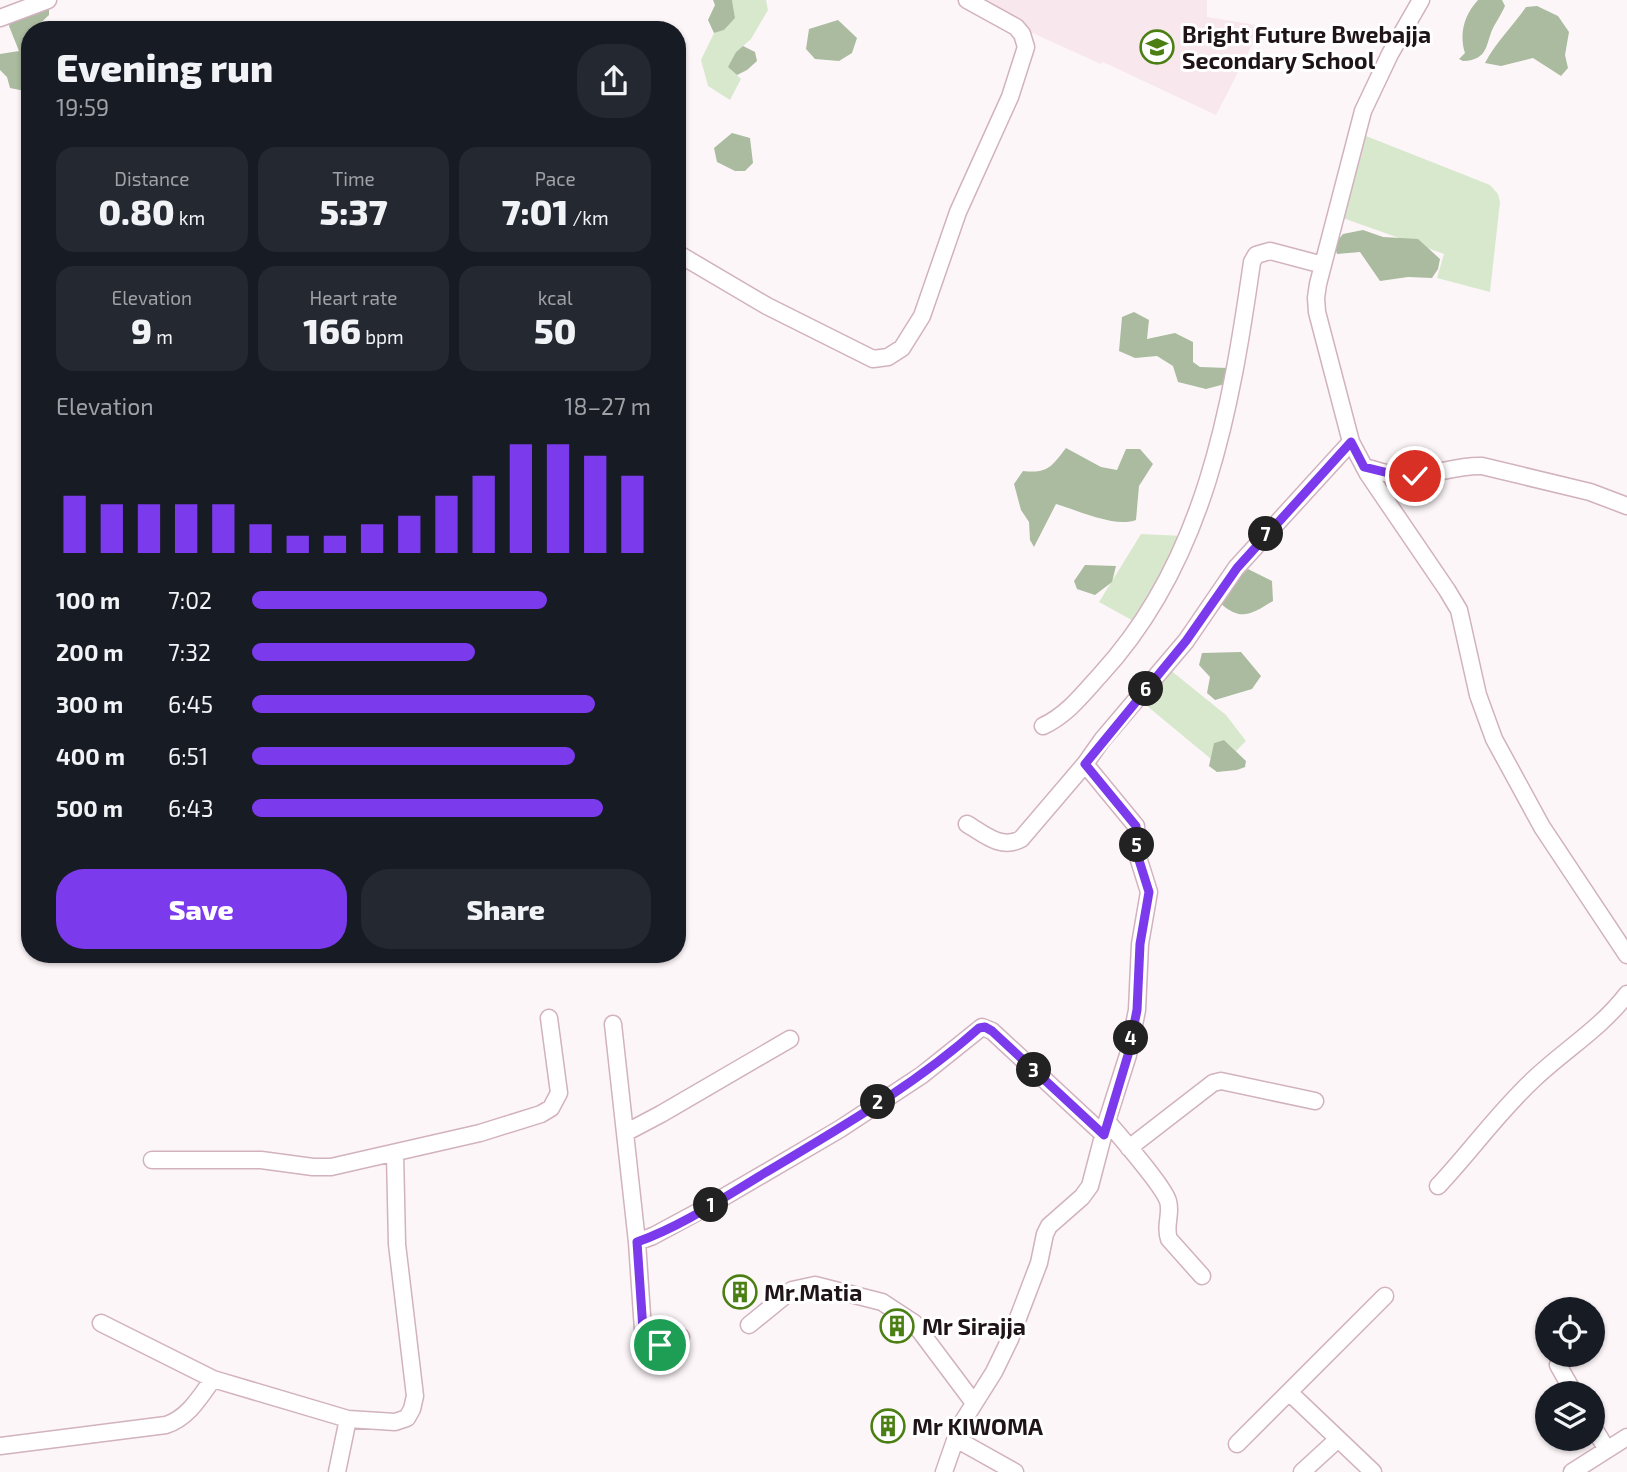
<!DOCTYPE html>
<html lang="en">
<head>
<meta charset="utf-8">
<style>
  body { margin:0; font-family:"Exo 2",sans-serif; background:#242831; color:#f1f3f6; height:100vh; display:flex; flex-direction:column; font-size:26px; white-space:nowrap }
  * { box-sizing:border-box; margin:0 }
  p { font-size:23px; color:#9ea1a6 }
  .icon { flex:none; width:38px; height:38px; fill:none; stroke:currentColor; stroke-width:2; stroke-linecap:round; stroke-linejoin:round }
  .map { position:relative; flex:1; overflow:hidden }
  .drawer { position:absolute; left:21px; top:21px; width:665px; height:942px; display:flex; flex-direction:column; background:#171b24; border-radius:28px; box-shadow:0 2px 5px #0004 }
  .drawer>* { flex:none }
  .tools { position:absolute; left:1535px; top:1297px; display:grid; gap:14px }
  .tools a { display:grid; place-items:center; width:70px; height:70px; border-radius:50%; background:#171b24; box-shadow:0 2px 5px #0004; font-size:35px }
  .pin { position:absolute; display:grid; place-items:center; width:60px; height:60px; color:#fff; margin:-30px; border:4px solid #fff; border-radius:50%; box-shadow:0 2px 7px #0007 }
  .km { position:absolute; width:35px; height:35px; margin:-18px; border-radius:50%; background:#222; color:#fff; font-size:19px; line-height:35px; text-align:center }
  .round { display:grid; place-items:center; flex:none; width:74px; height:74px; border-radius:28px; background:#242831 }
  .head { display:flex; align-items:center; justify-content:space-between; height:119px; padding:0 35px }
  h1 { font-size:38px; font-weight:800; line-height:52px }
  .figures { display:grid; grid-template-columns:repeat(3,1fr); gap:10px; height:119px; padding:7px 35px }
  .figures div { display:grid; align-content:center; border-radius:18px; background:#242831; text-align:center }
  .figures b { font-size:35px; font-weight:800 }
  .figures small { font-size:19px; font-weight:400 }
  .figures p { font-size:19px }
  .chart { height:196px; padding:14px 35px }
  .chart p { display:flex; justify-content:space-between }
  .chart svg { width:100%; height:126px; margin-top:7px; stroke:#7c3aed; stroke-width:6 }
  .button { display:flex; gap:14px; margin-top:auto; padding:14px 35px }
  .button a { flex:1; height:80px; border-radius:28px; background:#7c3aed; color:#fff; font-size:28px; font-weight:800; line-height:80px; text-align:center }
  .button a+a { background:#242831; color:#f1f3f6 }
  ul { padding:0 35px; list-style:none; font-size:23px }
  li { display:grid; grid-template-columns:112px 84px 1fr; align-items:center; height:52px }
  li i { height:18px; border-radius:9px; background:#7c3aed }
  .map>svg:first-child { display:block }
  .built { fill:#f8e7ed }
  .green { fill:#d8e8cd }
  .forest { fill:#aabb9f }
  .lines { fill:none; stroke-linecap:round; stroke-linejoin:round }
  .minor-casing { stroke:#d1b2be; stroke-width:19 }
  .minor { stroke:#fff; stroke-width:16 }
  .route-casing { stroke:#fff; stroke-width:14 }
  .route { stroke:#7c3aed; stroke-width:9 }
  .labels { text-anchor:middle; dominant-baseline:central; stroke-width:6; stroke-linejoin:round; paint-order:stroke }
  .poi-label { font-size:23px; font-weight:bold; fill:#1f1418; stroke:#fff; text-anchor:start }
</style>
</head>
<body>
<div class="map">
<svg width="1627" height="1472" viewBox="0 0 1627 1472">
  <rect width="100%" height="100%" fill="#fdf6f9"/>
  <path class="built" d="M975,0h232v17l55,9 -46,89 -113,-53 -2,2 -73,-33z"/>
  <path class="green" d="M732,0h34l2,10 -17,29 -15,13 -7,15 12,12 -11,21 -22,-14 -7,-26 13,-27 10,-3 11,-12z
    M1361,134l129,51 8,9 2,8 -10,90 -53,-14 7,-24 -104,-37z
    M1141,534l43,2 -47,87 -38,-21z
    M1169,669l57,46 20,26 -10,10 -12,-11 -10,3 -3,16 -70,-58z"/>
  <path class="forest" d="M713,0h19l3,18 -11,12 -10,3 -6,-13 7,-15z
    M1478,0h24l3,6c-3,7 -7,13 -11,20 -9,17 -4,34 -31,35l-4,-2 6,-6c-6,-19 -1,-38 13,-53z
    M49,5v10l-16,15h-3v62l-20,-4 -3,-11 -7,-7v-16l19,-3 -10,-25 5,-19z
    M1537,6l21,10 11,16 -4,23 3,13 -7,8 -28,-18 -32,8 -16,-3c11,-21 28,-37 41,-56z
    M838,20l19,18 -5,15 -13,8 -24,-2 -9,-10 3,-20z
    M743,46l12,6 2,9 -10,9 -10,5 -9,-8 8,-15z
    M732,133l18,5 3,25 -8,8h-10l-18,-9 -3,-14z
    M1363,230l20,7 35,2 22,20 -2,10 -6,9 -24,-1 -28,4 -20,-29 -23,2 -3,-9 9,-11z
    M1134,312l15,8 -2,19 28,-6 18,9v20l7,5 28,1 -3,16 -19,5 -28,-7 -5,-16 -16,-10 -22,2 -16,-7 3,-34z
    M1066,448l35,19 16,3 9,-21h14l13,15 -14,22 -3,34c-21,8 -59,-10 -80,-16l-22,43 -4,-7 -1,-18 -8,-12 -7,-26 9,-13c25,3 29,-5 43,-23z
    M1085,565l31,1 -4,16 -17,13 -18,-6 -3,-8z
    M1248,569l24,12 1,20c-21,13 -32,21 -53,2l13,-20z
    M1241,652l20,24 -9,13 -37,11 -8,-7 3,-16 -11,-12 3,-12z
    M1224,740l22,21 -1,6 -8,3 -20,2 -8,-6 5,-23z"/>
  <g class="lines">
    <defs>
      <path id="minor" d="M1421,0l-31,54 -27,57 -45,173 -2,14 1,14 34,130 17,32 79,116 12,20 19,85 16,44 48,88 85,128
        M0,18l48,-18
        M677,253l90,53 106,53 15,-2 14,-9 20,-32 36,-104 52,-115 16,-50 -4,-13 -6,-7 -49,-27
        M1364,467c16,4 34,11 50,9 24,-2 44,-11 68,-10l108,26 37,14
        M1043,726c24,-11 40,-32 58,-52 104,-113 130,-265 151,-412l4,-7 14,-4 53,14
        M967,824c17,10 34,26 54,15l64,-75
        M613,1024l24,218 16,-6 52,-28 135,-79 82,-54 60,-48 10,4 112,104
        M1107,1121c13,16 56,64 61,80 4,13 -4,25 1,38l33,37
        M625,1133l36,-19 129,-75
        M1129,1148l84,-65 8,-2 94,20
        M152,1160h109l52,7h18l149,-34 61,-19 10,-6 8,-15 -10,-75
        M1438,1186c33,-35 62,-76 97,-108 31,-29 66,-50 92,-84
        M637,1242l6,88 5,11 12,4 21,-8
        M101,1323l112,56 135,40 47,3 12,-4 5,-9 3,-13 -18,-152 -2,-90
        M749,1325l43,-35 23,-5 67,17 32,21 60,80
        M1567,1354l-7,5 -2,6 16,28
        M1290,1393l83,79
        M1592,1425l14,23
        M956,1439l59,33
        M1237,1444l148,-148
        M0,1446l166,-21c22,-7 34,-28 47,-46
        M337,1472l11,-53
        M944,1472l16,-46 34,-54 16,-33 29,-76 6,-29 4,-8 33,-29 8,-11 17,-65 21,-66 9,-45 3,-66 9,-52 -11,-35 -2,-31 -51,-62 17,-24 84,-99 50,-73 115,-126
        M1302,1472l36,-33
        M1572,1472l55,-35"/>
    </defs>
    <use href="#minor" class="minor-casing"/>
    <use href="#minor" class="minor"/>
  </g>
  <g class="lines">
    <defs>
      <path id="route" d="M660,1345l-12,-4 -5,-11 -6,-88c45,-16 86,-44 126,-68 75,-45 151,-88 216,-146l6,-1 7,4 112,104 24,-80 9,-45 3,-66 9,-52 -11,-35 -2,-31 -51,-62 101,-123 51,-73 114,-126 13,25 37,9h14"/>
    </defs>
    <use href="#route" class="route-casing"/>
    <use href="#route" class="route"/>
  </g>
  <defs>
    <symbol id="school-ring" viewBox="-11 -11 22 22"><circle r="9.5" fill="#fff" stroke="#4b7f13" stroke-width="1.5"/><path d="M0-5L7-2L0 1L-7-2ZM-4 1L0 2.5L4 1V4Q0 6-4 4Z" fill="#4b7f13"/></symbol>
    <symbol id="building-ring" viewBox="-11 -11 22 22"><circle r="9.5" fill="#fff" stroke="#4b7f13" stroke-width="1.5"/><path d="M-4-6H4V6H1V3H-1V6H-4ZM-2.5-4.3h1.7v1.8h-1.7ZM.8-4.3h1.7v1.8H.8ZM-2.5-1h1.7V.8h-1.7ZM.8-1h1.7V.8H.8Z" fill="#4b7f13"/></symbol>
  </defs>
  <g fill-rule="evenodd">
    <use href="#school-ring" x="1138" y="28" width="38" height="38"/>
    <use href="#building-ring" x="721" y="1273" width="38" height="38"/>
    <use href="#building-ring" x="878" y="1307" width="38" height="38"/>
    <use href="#building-ring" x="869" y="1407" width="38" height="38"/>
  </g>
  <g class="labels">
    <g class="poi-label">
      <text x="1182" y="34">Bright Future Bwebajja<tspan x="1182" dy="26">Secondary School</tspan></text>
      <text x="764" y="1292">Mr.Matia</text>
      <text x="922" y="1326">Mr Sirajja</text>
      <text x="912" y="1426">Mr KIWOMA</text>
    </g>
  </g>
</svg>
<div class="tools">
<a><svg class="icon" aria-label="locate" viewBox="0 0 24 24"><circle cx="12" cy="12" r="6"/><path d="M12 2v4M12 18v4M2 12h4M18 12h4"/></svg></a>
<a><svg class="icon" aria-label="layers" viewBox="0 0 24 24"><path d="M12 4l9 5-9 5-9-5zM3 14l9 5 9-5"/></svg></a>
</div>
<div class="pin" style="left:660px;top:1345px;background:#1e9e55"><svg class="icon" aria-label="arrive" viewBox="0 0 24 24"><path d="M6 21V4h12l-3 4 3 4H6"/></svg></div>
<div class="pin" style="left:1415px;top:476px;background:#d93025"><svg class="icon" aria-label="check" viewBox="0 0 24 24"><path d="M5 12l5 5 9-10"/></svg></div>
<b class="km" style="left:711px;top:1205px">1</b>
<b class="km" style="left:878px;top:1102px">2</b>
<b class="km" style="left:1034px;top:1070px">3</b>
<b class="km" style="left:1131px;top:1038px">4</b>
<b class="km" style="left:1137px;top:845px">5</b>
<b class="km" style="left:1146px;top:689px">6</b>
<b class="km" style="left:1266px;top:534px">7</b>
<section class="drawer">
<div class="head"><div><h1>Evening run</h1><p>19:59</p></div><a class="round"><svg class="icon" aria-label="share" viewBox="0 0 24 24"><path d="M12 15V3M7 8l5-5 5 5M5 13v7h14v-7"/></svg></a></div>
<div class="figures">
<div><p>Distance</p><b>0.80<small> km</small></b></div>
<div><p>Time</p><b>5:37</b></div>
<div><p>Pace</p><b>7:01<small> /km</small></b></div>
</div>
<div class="figures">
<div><p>Elevation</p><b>9<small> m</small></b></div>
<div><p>Heart rate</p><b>166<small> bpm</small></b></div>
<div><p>kcal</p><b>50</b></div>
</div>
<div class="chart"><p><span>Elevation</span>18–27 m</p>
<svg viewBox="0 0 160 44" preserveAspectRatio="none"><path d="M5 44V24M15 44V27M25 44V27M35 44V27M45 44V27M55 44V34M65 44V38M75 44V38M85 44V34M95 44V31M105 44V24M115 44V17M125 44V6M135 44V6M145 44V10M155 44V17"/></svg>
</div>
<ul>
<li><b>100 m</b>7:02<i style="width:74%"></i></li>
<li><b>200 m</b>7:32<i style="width:56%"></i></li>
<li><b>300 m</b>6:45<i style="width:86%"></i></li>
<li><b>400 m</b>6:51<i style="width:81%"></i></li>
<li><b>500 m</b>6:43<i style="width:88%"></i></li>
</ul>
<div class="button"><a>Save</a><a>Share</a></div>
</section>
</div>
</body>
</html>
